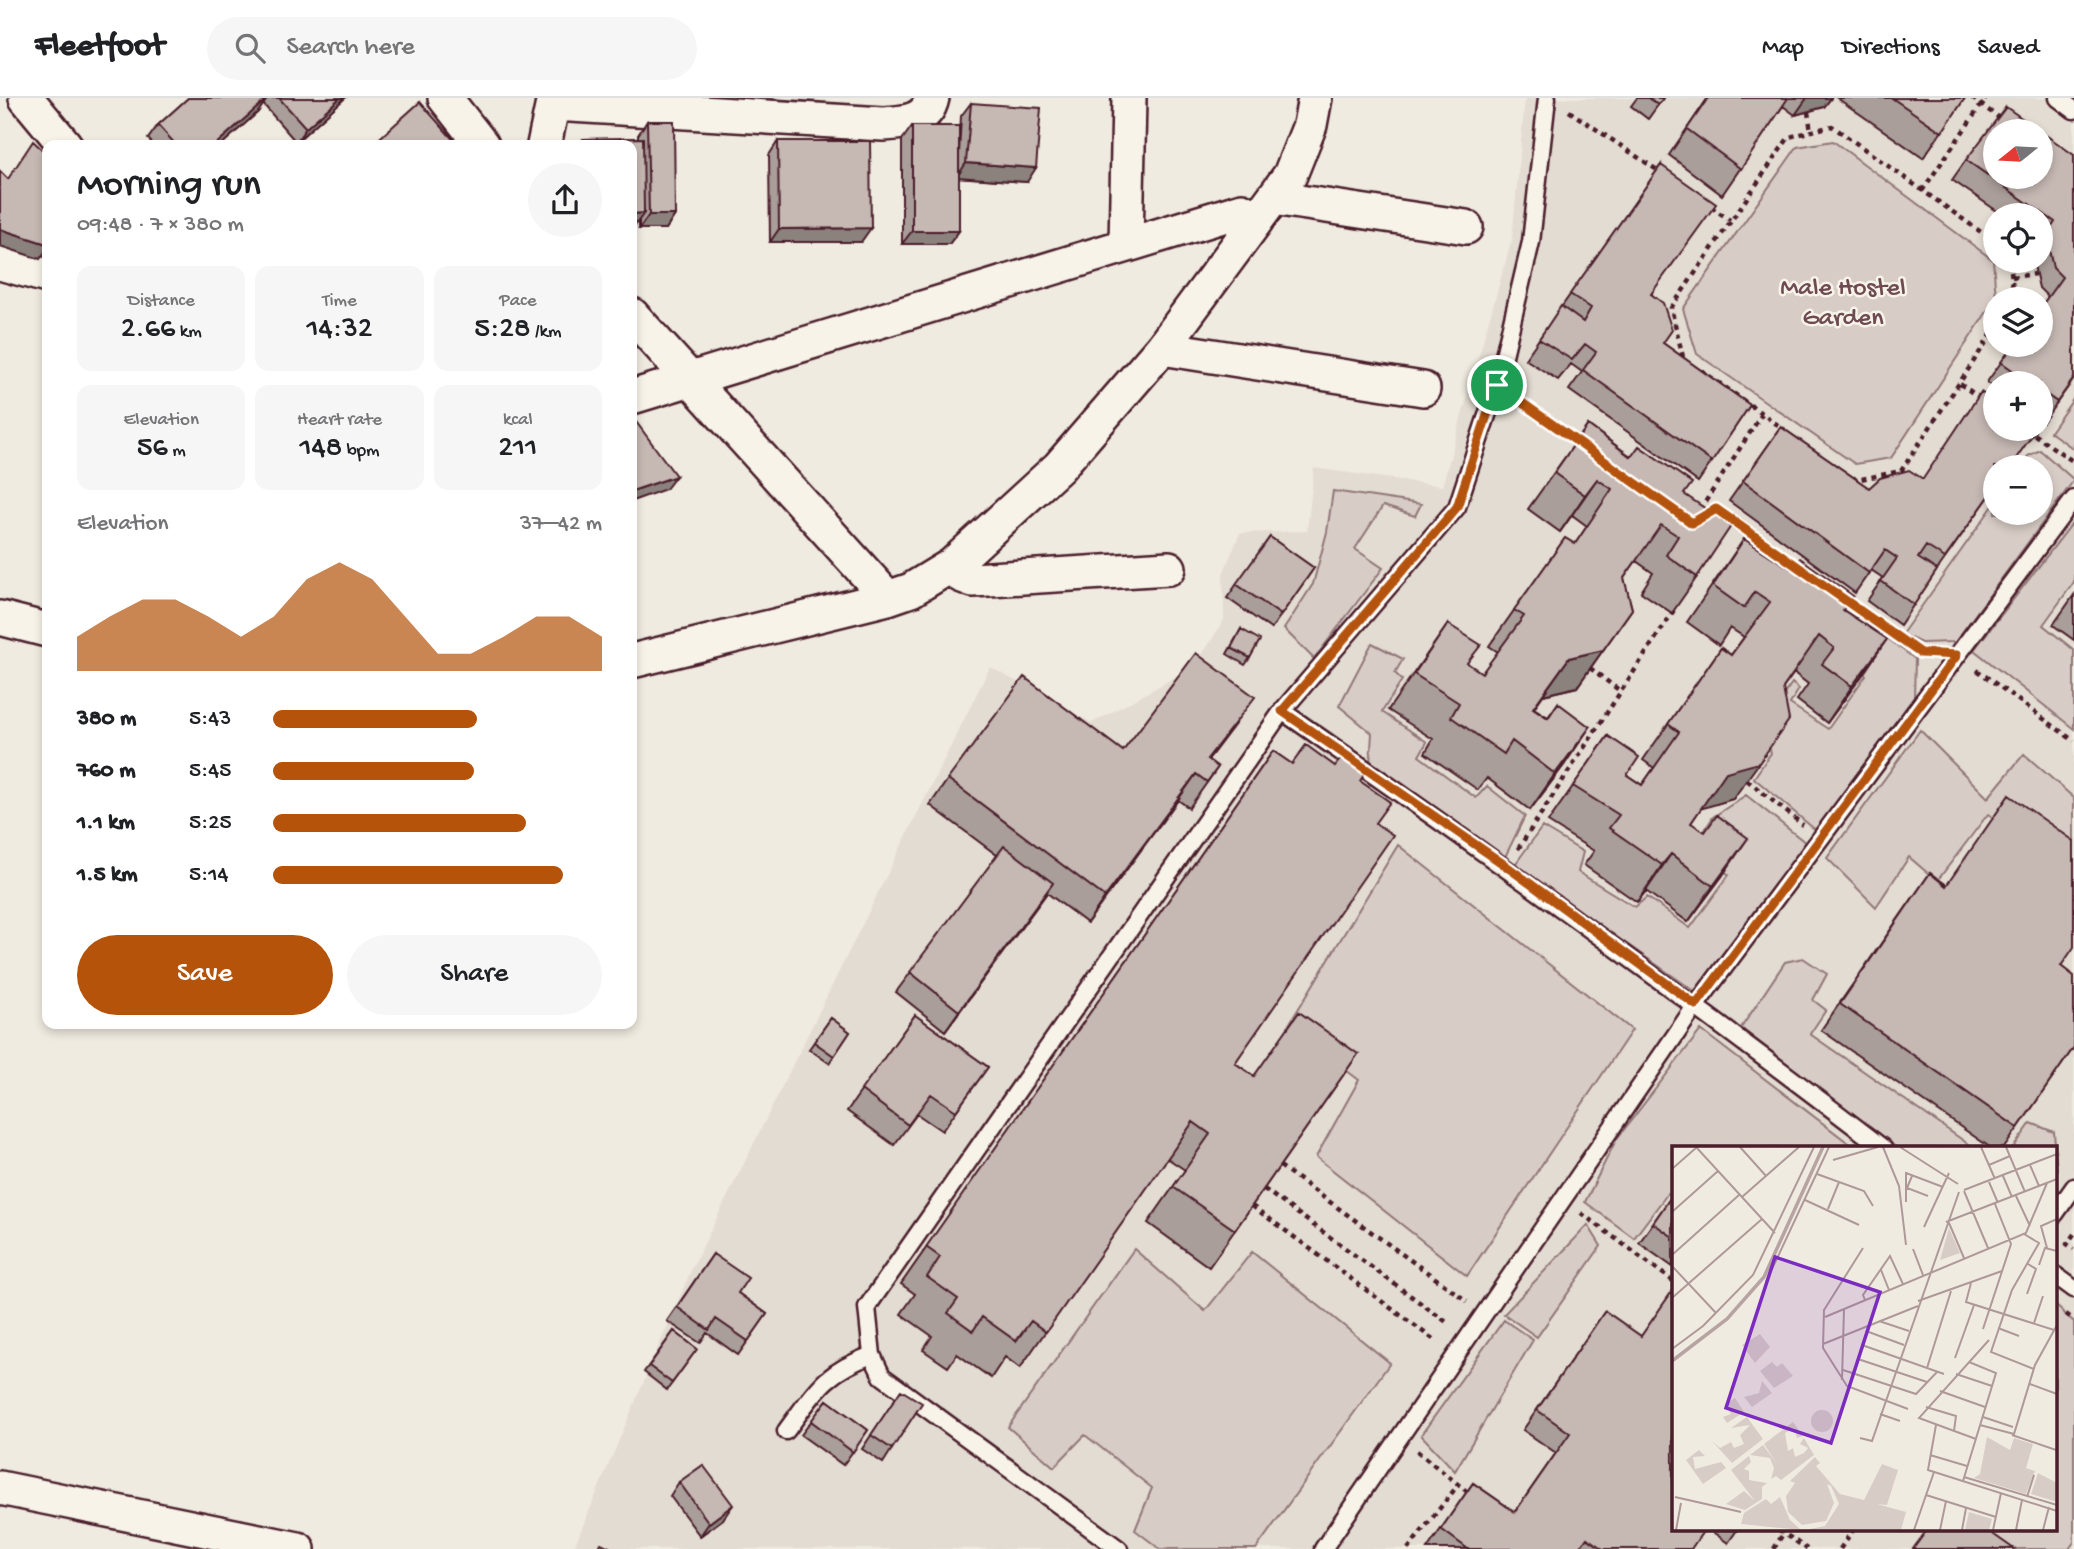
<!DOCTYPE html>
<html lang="en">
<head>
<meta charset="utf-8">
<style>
  body { margin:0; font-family:"Gochi Hand",sans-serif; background:#f6f6f6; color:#202124; height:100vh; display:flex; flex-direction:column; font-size:26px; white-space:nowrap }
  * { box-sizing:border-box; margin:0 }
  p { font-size:23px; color:#757577 }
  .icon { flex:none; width:38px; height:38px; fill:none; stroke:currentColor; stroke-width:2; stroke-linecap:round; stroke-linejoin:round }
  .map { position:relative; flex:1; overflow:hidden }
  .details { position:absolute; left:42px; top:42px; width:595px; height:889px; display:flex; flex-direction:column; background:#fff; border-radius:14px; box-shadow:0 4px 10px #0003 }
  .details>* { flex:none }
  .needle { width:46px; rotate:252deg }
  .tools { position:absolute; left:1983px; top:21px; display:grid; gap:14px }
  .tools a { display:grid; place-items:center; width:70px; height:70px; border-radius:50%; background:#fff; box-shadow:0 4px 10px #0003; font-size:35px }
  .pin { position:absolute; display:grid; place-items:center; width:60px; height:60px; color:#fff; margin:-30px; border:4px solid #fff; border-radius:50%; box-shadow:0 2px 7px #0007 }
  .round { display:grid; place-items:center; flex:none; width:74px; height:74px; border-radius:37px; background:#f6f6f6 }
  .head { display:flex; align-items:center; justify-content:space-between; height:119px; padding:0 35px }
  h1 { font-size:38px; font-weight:600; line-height:52px }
  .metrics { display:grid; grid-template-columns:repeat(3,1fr); gap:10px; height:119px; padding:7px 35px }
  .metrics div { display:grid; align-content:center; border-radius:14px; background:#f6f6f6; text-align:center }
  .metrics b { font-size:30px; font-weight:600 }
  .metrics small { font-size:19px; font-weight:400 }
  .metrics p { font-size:19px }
  .chart { height:196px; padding:14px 35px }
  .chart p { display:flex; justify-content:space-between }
  .chart svg { width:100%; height:126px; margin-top:7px; fill:#b45309; opacity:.7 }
  .primary-button { display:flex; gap:14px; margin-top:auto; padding:14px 35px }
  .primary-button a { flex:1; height:80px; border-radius:42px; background:#b45309; color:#fff; font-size:28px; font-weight:600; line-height:80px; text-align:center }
  .primary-button a+a { background:#f6f6f6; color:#202124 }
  ul { padding:0 35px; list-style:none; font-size:23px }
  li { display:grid; grid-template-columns:112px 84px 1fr; align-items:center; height:52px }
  li i { height:18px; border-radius:9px; background:#b45309 }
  header { display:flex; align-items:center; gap:42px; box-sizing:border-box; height:98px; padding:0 35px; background:#fff; border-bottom:2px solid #e0e0e0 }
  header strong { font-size:33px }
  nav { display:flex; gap:38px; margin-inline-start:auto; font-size:24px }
  .search { width:490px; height:63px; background:#f6f6f6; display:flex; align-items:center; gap:18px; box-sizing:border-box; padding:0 24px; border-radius:38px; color:#757577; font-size:26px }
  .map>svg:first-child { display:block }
  .built { fill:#e3dcd2; fill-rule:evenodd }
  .green { fill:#d8cdc6; stroke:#917678; stroke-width:2 }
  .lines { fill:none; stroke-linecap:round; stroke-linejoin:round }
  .lane-casing { stroke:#4a1f2b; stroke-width:21 }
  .street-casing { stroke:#4a1f2b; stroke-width:38 }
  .path { stroke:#4a1f2b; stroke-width:4.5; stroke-dasharray:5 5; stroke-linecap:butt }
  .lane { stroke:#f7f3e8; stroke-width:16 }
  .street { stroke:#f7f3e8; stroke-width:33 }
  .wall { fill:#aa9e9a; stroke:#4a1f2b; stroke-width:2 }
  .shaded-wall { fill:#8b817d; stroke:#4a1f2b; stroke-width:2 }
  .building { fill:#c6b8b3; stroke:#4a1f2b; stroke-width:2; fill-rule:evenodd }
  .route-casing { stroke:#fff; stroke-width:14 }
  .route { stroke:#b45309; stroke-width:9 }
  .labels { text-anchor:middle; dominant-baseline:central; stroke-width:5; stroke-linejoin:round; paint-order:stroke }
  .park-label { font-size:26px; fill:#6e4a52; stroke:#f7f3e8 }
  .inset-river { fill:none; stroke:#b7a4a2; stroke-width:3.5 }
  .inset-road { fill:none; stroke:#ae9998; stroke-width:2 }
  .view { fill:#7b2cbf; fill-opacity:0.15; stroke:#7b2cbf; stroke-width:3.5 }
  .inset-edge { fill:none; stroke:#4a1f2b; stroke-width:3.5 }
</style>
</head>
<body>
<header>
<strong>Fleetfoot</strong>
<div class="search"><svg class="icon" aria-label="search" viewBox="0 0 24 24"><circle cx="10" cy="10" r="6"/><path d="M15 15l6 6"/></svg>Search here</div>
<nav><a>Map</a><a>Directions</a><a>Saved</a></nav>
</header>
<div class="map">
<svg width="2074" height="1451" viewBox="0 0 2074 1451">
  <rect width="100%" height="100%" fill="#f0ebe0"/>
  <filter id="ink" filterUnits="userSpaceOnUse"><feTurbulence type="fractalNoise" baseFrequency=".0143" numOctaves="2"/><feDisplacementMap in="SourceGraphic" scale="14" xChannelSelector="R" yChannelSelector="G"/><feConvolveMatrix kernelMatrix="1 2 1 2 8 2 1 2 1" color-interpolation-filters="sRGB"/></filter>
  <g filter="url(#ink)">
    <path class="built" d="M1525,0h549v1451h-1501l118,-279 299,-603 102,56 103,-57 29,-46 -1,-46 17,-41 67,-2 7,-63 128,18 70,-247zM1995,33h45v46h-45zM1995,117h45v46h-45zM1995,201h45v46h-45zM1995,285h45v46h-45zM1995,369h45v46h-45zM1673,1050h382v382h-382z"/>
    <path class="green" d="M1833,43l160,119 3,38 -105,160 -36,6 -158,-110 -14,-45 114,-162z
      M2074,300v51l-24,-17z
      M2040,352l34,30 -119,162 -34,1 -19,-9 93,-131v10h45v-46h-19l7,-11z
      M1333,393l88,13 -6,12 -32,-10 -28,43 28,19 -69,91 -30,-30 29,-45 14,-52z
      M2074,423v61l-31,43 31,25v79l-100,-79z
      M1858,518l57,43 -1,40 -95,134 -65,-55 17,-25 -8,-29 29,-41 7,6 -9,15 38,25 38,-54 -33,-24z
      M1372,545l31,16 -8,14 7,7 -20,32 45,30 -8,14 57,42 11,-12 38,30 -21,43 -134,-95 2,-31 -33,-27z
      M1920,632l68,68 36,-44 50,44v75l-86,-59 -51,67 -28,-24 -33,50 -49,-49z
      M1746,697l60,48 -110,149 -182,-126 28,-39 41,25 -5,20 57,35 12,-10 43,31 39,-53 -35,-28 19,-30z
      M1398,747l234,185 -165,246 -151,-119 43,-77 -71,-54z
      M1803,860l24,16 -14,26 13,10 -16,24 164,114h-77l-156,-120 44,-66z
      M1701,932l154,118h-182v48l-5,-3 -34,45 -49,-36 31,-62z
      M2031,1025l23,9 3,40 -2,3v-27h-42z
      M1588,1127l13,21 -64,91 -33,-23z
      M1134,1151l71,62 47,-59 138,111 -134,186h-96l-25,-19 17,-42 -67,-53 -31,32 -46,-40z
      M2055,1207l19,17v220l-5,7h-66l-25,-19h77z
      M1504,1222l29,20 -78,131 -34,-36z"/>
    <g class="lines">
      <defs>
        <path id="lane" d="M2058,0l16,12
          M1282,613c204,141 404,286 601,437
          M2055,1116l19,-27
          M2055,1177l19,14
          M786,1333c30,-40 37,-58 86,-76
          M1119,1451l-237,-173 -10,-21 -5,-48 415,-596 175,-204 40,-122 34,-143 16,-144
          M1323,1451l373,-544 378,-506"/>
        <path id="street" d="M26,0l39,47
          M445,0l37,47
          M554,6l329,20c20,-1 44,-2 49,-26
          M544,47l10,-47
          M1273,100l193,29
          M1126,147l3,-147
          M0,165l47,13
          M632,217l256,283
          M1162,250l261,41
          M632,299l610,-187 11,13
          M952,467l8,10 13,5 196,-12
          M0,520l47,12
          M632,563l256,-63 23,-8 41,-25 107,-98 103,-119 128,-173 20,-50 5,-27
          M0,1390l298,61"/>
      </defs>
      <use href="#lane" class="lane-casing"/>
      <use href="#street" class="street-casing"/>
      <path class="path" d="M1972,0l30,22
        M1569,13l91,61
        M1808,14l3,19
        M1922,93l64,-93
        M1711,109l19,13
        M2010,163l4,38
        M2012,179l23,-3
        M1683,259l-12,-49 118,-171 43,-11 163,116
        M1701,272l84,60
        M1960,286l23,16
        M1518,302l62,43
        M2026,331l48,33
        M1853,379l3,3 45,-9 94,-142
        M1700,412l62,-96
        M1708,416l8,-5 82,58
        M1845,502l75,53 8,1
        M1590,570l30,23
        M1977,572l97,71
        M1747,682l56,45
        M1518,751l158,-242
        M1280,1068l187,135
        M1264,1091l184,134
        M1252,1108l185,136
        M1581,1115l92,68
        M2074,1136l-7,10 7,5
        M2066,1216l8,6
        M1417,1353l53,43
        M1779,1432l28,19
        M1408,1451l50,-64
        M1774,1451l10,-17
        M1840,1451l13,-19"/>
      <use href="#lane" class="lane"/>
      <use href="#street" class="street"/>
    </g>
    <path class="wall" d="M188,0h157l-49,44 -33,-38 -5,8 -37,33h-67l-6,-6 10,-14z
      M1637,0h26l-15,21 -17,-13z
      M1708,0h123l-7,9 -29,8 -12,-9 -61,89 -53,-40z
      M1837,0h128l-42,60z
      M971,5l56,79 -68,-5v54l-10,13h-47v-104l10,-14 47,28 2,-38z
      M647,23l28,94 -9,14h-27v-9l-5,7 -2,-82h-54l5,-6 55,-1v-3z
      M778,43l83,101h-91l-1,-87z
      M2074,57v224l-31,43 -3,-2v-37h-45v5l-8,-6 61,-85 -9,-9 -6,-27h7v-46h-37l-51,-35 14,-20z
      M1661,67l-9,129 11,49 87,62 -52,77 -129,-92 13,-18 -11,-8 -13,16 -33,-21z
      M1588,327l96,70 13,82 -25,36 -31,-21 12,-19 -17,-12 -12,17 8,31 -55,78 -34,8 -9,13 14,9 10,-14 7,61 -35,46 -43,-32 -9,12 -53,-37 8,-14 -45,-29 60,-86 20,40 14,9 16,-21 -9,-6 76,-108 10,6 12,-18 -15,-11 -12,17 -32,-23z
      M1781,329l88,61 54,-10 72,10 -58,82 -37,55 -33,-24 16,-23 -12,-8 -16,23 -126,-92z
      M1270,439l44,31 -43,61 -44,-31z
      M1744,441l99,71 44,29 -60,84 -30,-23 11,-16 -14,-11 -11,15 -50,111 -32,9 -10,15 32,52 -35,47 -42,-31 -9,11 -53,-37 10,-14 -46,-29 60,-86 19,39 15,10 12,-17 -11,-8 78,-112 10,7 13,-18 -14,-9 -11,17 -32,-23z
      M2074,497v45l-21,-15z
      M1241,531l9,29 -5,7 -18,-11z
      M1236,625l-28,37 10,7 -29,41 -11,-8 -91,123 -40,-30 -102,138 -49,-39 102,-136 -68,-51 18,-26 175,-28z
      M1273,653l19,13 43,2 25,15 15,42 -140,240 19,13 104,-22 -149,213 -61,-44 37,-53 -18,-12 -147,210 -15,-11 -14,21 -34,-24 -9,13 -25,-17 9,-14 -31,-22 14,-20 -14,-10z
      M1930,775l131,93 13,81 -70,101h-13l-170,-118z
      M915,917l73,52 -46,64 -25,-17 -23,31 -47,-34z
      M831,920l19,14 -21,31 -20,-14z
      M1673,1096v73l-34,-24z
      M713,1156l25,39 29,21 -29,41 -31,-22 -7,10 -33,-22z
      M1605,1213l86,238h-264l46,-66 42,29 41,-59 -33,-23z
      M674,1233l23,18 -30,41 -23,-18z
      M901,1292l-9,59 -9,14 -21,-14z
      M827,1302l41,30 -25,35 -42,-30z
      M679,1384l44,37 -23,17 -30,-40z
      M1710,1432h27l-9,13z"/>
    <path class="shaded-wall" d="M268,0l-10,14 -37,33h-6z
      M340,0h5l-49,44 10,-14z
      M1807,0h24l-7,9 -29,8z
      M966,65l70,5 -9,14 -70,-5z
      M644,115l-10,14h-2v-13z
      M649,117h26l-9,14h-27z
      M871,130l-10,14h-91l9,-13z
      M0,131l47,15v5l-7,10 -40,-13z
      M912,133h47l-10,13h-47z
      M676,378l-10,13 -34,12v-10z
      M1597,381l-25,36 -12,17 25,-37z
      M1887,541l-25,37 -35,47 25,-37z
      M1603,552l-26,37 -34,8 -35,49 61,-86z
      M1590,629l-25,37 -35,46 25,-36z
      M1764,658l-31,43 -33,10 26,-37z
      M1196,676l-18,26 -91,123 18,-26z
      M1748,740l-25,37 -35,47 25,-36z
      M1671,756l-25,37 -9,11 25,-37z
      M1053,785l-14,20 -94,128 14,-20z
      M733,1407l-10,14 -23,17 9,-13z"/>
    <path class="building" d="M188,0h80l-53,47h-39l-18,-20z
      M279,0h61l-34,30z
      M1648,0h15l-5,7z
      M1708,0h80l-47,71 -54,-40z
      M1892,0h73l-23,34z
      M420,4l38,43h-86z
      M971,5l70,5 -5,60 -70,-5z
      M2006,9l68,48v223l-17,24 -17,-12v-7h-9l-30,-21 13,-17h26v-37l22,-31 -9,-9 -7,-32 9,-14 -89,-62zM1995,33h45v46h-45z
      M647,23h27l1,94h-26z
      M912,28h47v105h-47z
      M643,40l1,75 -12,1v-69h-49v-6z
      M33,43l14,13v90l-47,-15v-58l8,8z
      M778,43h92l1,87 -92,1z
      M1661,67l55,39 -65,90 12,9 9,27 -9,13 87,62 -38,57 -129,-92 13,-18 -11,-8 -13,16 -33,-21 22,-33 22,16 8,-14 -21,-14z
      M1981,294l14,11v26h37l3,2 -25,36h-15v21l-50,70 -19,-12 -8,12 19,12 -23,35 -33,-24 16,-23 -12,-8 -16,23 -126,-92 38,-54 88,61 11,-10 29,-8 14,9z
      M634,321l42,57 -44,15v-71z
      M1588,327l43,32 8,-11 53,37 -8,11 47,32 -34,51 -31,-22 12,-19 -17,-11 -37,53 8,31 -29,41 -34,8 -36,50 15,10 10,-15 32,24 -35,47 -43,-33 -8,13 -53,-37 8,-14 -45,-29 34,-50 33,21 -14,18 15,10 42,-57 -10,-6 51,-72 10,6 37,-55 -15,-10 -12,16 -31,-22z
      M1270,439l44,31 -33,47 -45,-31z
      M1744,441l47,30 9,-11 53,38 -10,14 44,29 -35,47 -30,-22 12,-16 -15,-12 -36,52 6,32 -30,43 -33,9 -35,51 14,9 12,-17 31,23 -35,48 -42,-32 -9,11 -53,-37 10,-13 -46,-29 35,-50 31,21 -12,18 15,10 37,-53 -11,-8 53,-76 10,7 39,-53 -15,-10 -11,16 -31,-22z
      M1241,531l19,11 -10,18 -19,-10z
      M1196,555l59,44 -48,62 11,8 -11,15 -11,-8 -91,123 -157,-118 76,-102 99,74z
      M1306,647l29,21 12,-16 23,16 -10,15 30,21 -15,21 18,12 -158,228 19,13 45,-64 59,42 -123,176 -62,-43 37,-53 -17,-12 -147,210 -15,-11 -15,20 -34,-24 -9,14 -25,-18 10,-14 -31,-22 13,-20 -14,-10 347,-496 19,13z
      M2009,697l65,46v106l-13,19 13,10v71l-56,81 -178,-124 90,-131 16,13z
      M1004,748l49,37 -94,128 -49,-39z
      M915,917l73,52 -32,44 -25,-17 -23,31 -47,-35z
      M831,920l19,14 -16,24 -20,-14z
      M1673,1096v43l-20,-14z
      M713,1156l35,24 -10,15 29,21 -19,27 -32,-22 -7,11 -32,-23z
      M1673,1192v240h31l-13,19h-88l-16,-11 -8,11h-111l-27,-20 32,-46 42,29 55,-79 -33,-23 68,-99 36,25z
      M674,1233l23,18 -25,34 -23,-17z
      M901,1292l21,13 -30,46 -21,-14z
      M827,1302l41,30 -15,22 -42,-31z
      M703,1367l30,40 -24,18 -30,-41z
      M1927,1432h60l27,19h-101z
      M601,1445l12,6h-15z"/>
  </g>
  <g class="lines" filter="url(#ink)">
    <defs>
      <path id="route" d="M1497,287l195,138 24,-14 204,144 37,2 -261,350 -194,-142 -220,-152 175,-204z"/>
    </defs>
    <use href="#route" class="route-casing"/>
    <use href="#route" class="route"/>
  </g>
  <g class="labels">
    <g class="park-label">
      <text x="1843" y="191">Male Hostel<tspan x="1843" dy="30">Garden</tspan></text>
    </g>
  </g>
  <g transform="translate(1672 1048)">
    <rect width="385" height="385" fill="#f0ebe0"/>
    <path d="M277,82l11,25 -20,7zM88,188l10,13 -15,16 -13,-18zM100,216l5,5 5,-4 11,13 -19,12 -14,-17zM90,235l10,12 -20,14 -8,-10 15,-4zM63,252l9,14 -17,11 -4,-6 8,-3 -6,-10zM139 275a11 11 0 1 1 22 0a11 11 0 1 1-22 0ZM75,271l16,22 -31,24 -20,-22 8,7 11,-6 3,6 10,-4 -4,-9 10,-10 -19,3zM121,276l10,14 -6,2 -3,-10 -9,5 3,18 5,-3 2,9 9,-4 4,-5 -8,-4 4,-6 10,17 -33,25 -5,-4 -5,3 3,-11 -4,-10 -20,-3 13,-10 14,19 -13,-20zM315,291l23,13 4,-12 19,6 -7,24 9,3 -9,23 -52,-16 6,-4zM27,304l6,6 -12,1 2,12 26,-7 5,6 -23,16 -17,-24zM77,310l2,6 -7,7 5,2v9l18,3 -5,4v12l-17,11 -19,-6 18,-13 11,10 -24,-31zM143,311l5,6 -4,3 24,28 24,6 18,-36 16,6 -11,35 -10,-1 29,8 -5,18h-96l20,-4 14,-22 -8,-18 -4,-2 7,19 -8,18 -24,4 -14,-13 -2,-16 9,-13 -5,-2zM366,327l19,10v19l-26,-8zM108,351l10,23 11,10 -60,-6 3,-11 22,-14 5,5zM297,366l23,7 -3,11h-24z" fill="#d8cdc6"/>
    <path class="inset-river" d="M0,215l55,-42 37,-42 59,-130"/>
    <path class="inset-road" d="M24,1l79,86M68,1l26,29M211,1l16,39 7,59M228,1l58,37M309,1l14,32M334,1l19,45M161,14l45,-13M317,19l21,-9M358,19l9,21M0,23l25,-22M145,28l47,17 9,15M240,30l-5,12 21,8M331,30l9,21M317,36l9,21M292,44l93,-36M292,45l24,57M344,50l14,30M70,51l57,-50M133,54l54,25M234,56v-29l37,14M156,63l11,-27M0,66l46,-41M274,76l111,-43M277,77l15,35M252,81l25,-54M352,88l15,9 -27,47 -21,62 43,17M191,102l-39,62 -1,38 24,38 61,23M375,102l-6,-22 16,-7M241,103l10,26M0,109l67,-60M367,119l6,-17 12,3M0,120l44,47M209,124l8,20M94,136l63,-135M299,137l-5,19 88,28M355,148l9,-25 -8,-5M0,152l90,-79M193,154l-2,-5 27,-39 13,28M246,155l84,-30M153,171l201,-84 21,-50M207,175l30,10M362,177l9,-27M326,182l21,8M311,183l28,-85 -16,-40M194,185l38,14M195,186l-9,27 69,23M151,198l95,-38M190,199l82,29M0,203l31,-23 50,-51 61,-128M283,212l19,-53M255,222l24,-77M171,224l73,24 21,-22M284,228l36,12M170,234l2,-71M358,238l27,10M268,245l45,16M254,261l30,9 -2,15M208,268l20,7M311,271l30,10M264,279l-8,45 129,41M308,279l34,9 21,-69 22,-40M340,289l44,15M188,292l12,3 87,-249M304,293l-57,-21 70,-78M258,309l37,11M292,331l93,28M291,335l33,-108 -27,-11M254,349l70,22M3,351l66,15M355,351l7,-22M4,384l5,-27M242,384l20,-58M268,384l6,-29M290,384l4,-22M321,384l8,-37M344,384l6,-30M371,384l6,-23"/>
    <path class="view" d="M103,111l105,35 -49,151 -105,-35z"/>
    <rect width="385" height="385" class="inset-edge"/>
  </g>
</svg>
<div class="tools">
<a><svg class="needle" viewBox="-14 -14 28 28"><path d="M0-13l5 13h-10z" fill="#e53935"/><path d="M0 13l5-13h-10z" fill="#757577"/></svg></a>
<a><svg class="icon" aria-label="locate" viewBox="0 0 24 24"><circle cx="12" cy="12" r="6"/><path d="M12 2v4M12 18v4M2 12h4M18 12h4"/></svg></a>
<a><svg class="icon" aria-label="layers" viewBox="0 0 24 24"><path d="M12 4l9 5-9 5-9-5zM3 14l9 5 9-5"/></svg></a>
<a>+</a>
<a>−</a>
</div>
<div class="pin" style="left:1497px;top:287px;background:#1e9e55"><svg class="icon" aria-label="arrive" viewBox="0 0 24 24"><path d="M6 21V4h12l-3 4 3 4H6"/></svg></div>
<section class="details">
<div class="head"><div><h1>Morning run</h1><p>09:48 · 7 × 380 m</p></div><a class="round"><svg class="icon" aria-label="share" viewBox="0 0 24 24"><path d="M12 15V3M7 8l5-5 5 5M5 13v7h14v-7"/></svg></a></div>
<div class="metrics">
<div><p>Distance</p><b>2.66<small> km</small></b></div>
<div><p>Time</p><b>14:32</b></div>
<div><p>Pace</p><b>5:28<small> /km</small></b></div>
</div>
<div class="metrics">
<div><p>Elevation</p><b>56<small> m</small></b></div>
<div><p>Heart rate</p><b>148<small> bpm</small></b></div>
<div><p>kcal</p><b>211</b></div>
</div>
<div class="chart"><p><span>Elevation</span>37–42 m</p>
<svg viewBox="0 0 160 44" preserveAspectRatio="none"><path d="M0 44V32L10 25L20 19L30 19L40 25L50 32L60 25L70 12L80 6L90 12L100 25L110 38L120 38L130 32L140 25L150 25L160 32V44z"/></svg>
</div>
<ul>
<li><b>380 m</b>5:43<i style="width:62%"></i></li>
<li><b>760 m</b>5:45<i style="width:61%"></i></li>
<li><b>1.1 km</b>5:25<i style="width:77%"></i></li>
<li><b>1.5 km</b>5:14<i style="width:88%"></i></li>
</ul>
<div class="primary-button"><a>Save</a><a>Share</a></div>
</section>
</div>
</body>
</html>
